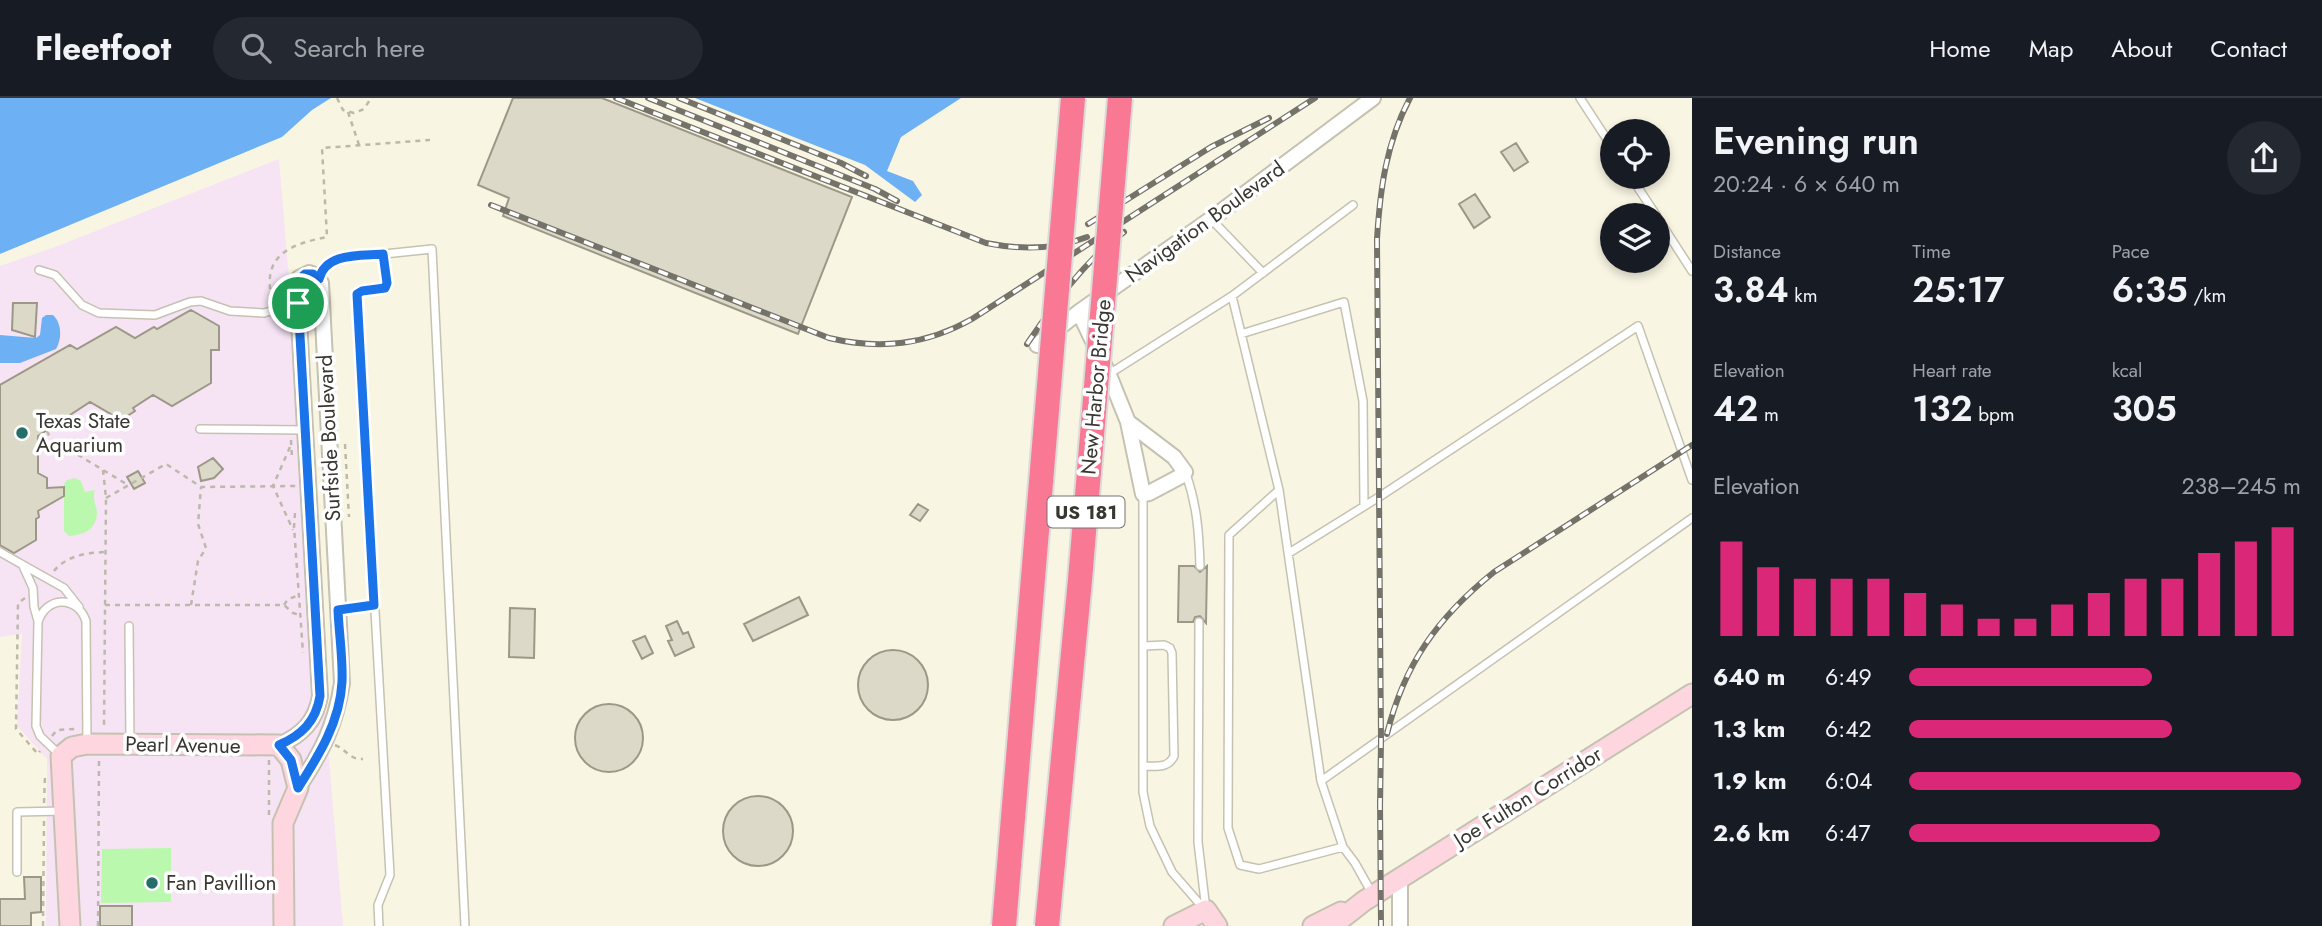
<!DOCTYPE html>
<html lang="en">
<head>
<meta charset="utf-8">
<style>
  body { margin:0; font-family:Jost,sans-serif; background:#242831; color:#f1f3f6; height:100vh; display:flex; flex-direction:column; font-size:26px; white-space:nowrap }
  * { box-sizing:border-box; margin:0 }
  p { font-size:23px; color:#9ea1a6 }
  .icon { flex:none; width:38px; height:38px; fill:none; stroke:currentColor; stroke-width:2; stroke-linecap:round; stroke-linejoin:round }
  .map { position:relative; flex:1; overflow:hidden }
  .side { display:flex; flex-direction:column; background:#171b24; width:630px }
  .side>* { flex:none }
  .buttons { position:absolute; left:1600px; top:21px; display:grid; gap:14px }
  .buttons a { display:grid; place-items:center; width:70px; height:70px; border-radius:50%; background:#171b24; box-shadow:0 4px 10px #0003; font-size:35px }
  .pin { position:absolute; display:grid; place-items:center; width:60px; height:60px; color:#fff; margin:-30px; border:4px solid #fff; border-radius:50%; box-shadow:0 2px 7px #0007 }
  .round { display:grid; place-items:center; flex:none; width:74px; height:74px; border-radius:37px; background:#242831 }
  .headline { display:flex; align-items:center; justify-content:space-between; height:119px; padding:0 21px }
  h1 { font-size:38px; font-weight:600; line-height:52px }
  .stats { display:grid; grid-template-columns:repeat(3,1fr); gap:10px; height:119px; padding:7px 21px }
  .stats div { display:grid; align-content:center }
  .stats b { font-size:35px; font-weight:600 }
  .stats small { font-size:19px; font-weight:400 }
  .stats p { font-size:19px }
  .chart { height:196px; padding:14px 21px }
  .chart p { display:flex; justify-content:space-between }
  .chart svg { width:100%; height:126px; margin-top:7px; stroke:#db2777; stroke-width:6 }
  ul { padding:0 21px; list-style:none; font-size:23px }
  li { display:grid; grid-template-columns:112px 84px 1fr; align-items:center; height:52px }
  li i { height:18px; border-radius:9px; background:#db2777 }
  header { display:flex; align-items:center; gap:42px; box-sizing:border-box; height:98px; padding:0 35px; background:#171b24; border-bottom:2px solid #363941 }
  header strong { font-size:33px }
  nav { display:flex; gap:38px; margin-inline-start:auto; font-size:24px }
  .search { width:490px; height:63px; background:#242831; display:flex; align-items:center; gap:18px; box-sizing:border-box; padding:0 24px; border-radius:38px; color:#9ea1a6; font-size:26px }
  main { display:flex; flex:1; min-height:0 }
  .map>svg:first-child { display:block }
  .commercial { fill:#f6e4f5 }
  .green { fill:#baf9ad }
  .water { fill:#6db1f4 }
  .building { fill:#ddd9c8; stroke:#9c9888; stroke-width:2 }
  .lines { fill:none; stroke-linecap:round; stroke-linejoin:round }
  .lane-casing { stroke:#c6c2b1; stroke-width:10 }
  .street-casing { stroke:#c6c2b1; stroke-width:18 }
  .secondary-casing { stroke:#c6c2b1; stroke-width:23 }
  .path { stroke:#bcb9aa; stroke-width:2.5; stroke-dasharray:5 5; stroke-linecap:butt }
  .lane { stroke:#fff; stroke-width:7 }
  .street { stroke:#fff; stroke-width:14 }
  .secondary { stroke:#fdd6df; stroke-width:19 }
  .rail-casing { stroke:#757369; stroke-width:6 }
  .rail { stroke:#fff; stroke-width:3.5; stroke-dasharray:10; stroke-linecap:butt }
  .highway-bridge-casing { stroke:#dbdbda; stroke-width:28; stroke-linecap:butt }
  .highway-bridge { stroke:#f97894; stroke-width:24 }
  .route-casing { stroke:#fff; stroke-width:14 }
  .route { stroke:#1a73e8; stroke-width:9 }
  .poi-dot { fill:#256f69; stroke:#fff; stroke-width:2.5 }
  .labels { text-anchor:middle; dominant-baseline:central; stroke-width:7; stroke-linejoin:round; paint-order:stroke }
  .shield { fill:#fff; stroke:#74736f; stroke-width:2 }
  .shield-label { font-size:19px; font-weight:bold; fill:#393731 }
  .street-label { font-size:21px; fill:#393731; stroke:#fff }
  .poi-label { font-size:21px; fill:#393731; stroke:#fff; text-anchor:start }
</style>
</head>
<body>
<header>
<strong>Fleetfoot</strong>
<div class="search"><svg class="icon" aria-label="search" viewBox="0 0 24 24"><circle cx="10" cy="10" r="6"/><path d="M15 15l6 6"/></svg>Search here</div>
<nav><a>Home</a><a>Map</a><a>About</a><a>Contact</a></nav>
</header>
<main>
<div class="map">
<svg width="1692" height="828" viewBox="0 0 1692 828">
  <rect width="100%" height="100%" fill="#f9f5e3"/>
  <path class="commercial" d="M279,61l64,767h-297l1,-167 -30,-33 5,-92 -22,3v-371l55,-19z"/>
  <path class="green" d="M75,380l6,3 4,11 10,-2c-3,10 1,13 2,22 0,18 -14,23 -28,24l-5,-5v-47l3,-4z
    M171,750v54l-70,1 1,-54z"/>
  <path class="water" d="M0,0h331l-19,12 -30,27 -282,117z
    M695,0h266l-60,39 -14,34 26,10 9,14 -7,7 -50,-37z
    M46,217h7c9,8 9,24 3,34l-36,14h-20v-28l36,3 4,-3 2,-17z"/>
  <path class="building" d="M513,0h89l250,99 -54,137 -295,-118 6,-18 -31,-13z
    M1516,45l12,19 -14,9 -13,-19z
    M1475,96l15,23 -16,11 -15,-24z
    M13,205h24l-2,34 -23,-7z
    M191,212l28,16v24h-8v33l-39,23 -19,-11 -20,13 2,3 -14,9 -31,-18 -52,34v37l9,5v10l17,-1v9l-26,15 1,6 -3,2v21l-22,13 -14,-8v-160l70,-40 7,4 39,-22 19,11 19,-11 3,2z
    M213,360l10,11 -9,9 -13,3 -3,-14z
    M138,373l7,12 -11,6 -7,-12z
    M918,406l10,6 -8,11 -10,-6z
    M1179,468h15l6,6 7,-6 -1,57 -6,-7 -5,1 -2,5h-15z
    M799,499l9,18 -55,26 -9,-17z
    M510,510l25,1 -1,49 -25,-1z
    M677,523l6,13 5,-2 6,15 -19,9 -7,-15 4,-1 -6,-14z
    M645,538l8,17 -11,6 -9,-18z
    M858 587a35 35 0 1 1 70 0a35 35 0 1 1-70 0Z
    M575 640a34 34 0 1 1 68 0a34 34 0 1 1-68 0Z
    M723 733a35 35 0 1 1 70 0a35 35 0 1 1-70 0Z
    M24,779h17v35l-10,1v13h-31v-27h25z
    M100,808h32v20h-32z"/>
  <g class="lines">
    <defs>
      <path id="lane" d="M1580,0l32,49
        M1631,79l25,38
        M1657,119l35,54
        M1211,121l52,54
        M39,172l16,5 27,30 17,8 56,2 35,-13 11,-1 29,10 34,2 34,-10
        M319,181c3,-12 8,-15 18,-20l95,-10 33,677
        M1232,198l121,-91
        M1241,236l103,-32 19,99 1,105
        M1109,276l123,-78 47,194 42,291 22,66 12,16 18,32
        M200,331l105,1
        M1186,376c11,31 13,59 14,92
        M1279,392l-50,45 -1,293 12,37 19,4 84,-22
        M1143,396v298l7,34 22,46 33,38
        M0,454l64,36 15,19
        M1289,455l90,-56 259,-171 54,154
        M23,468l10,22 1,19 4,14
        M339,512l35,-5
        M1199,524l-1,220 8,68
        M129,528l1,118
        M61,658l-21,-20 -4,-10 2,-104c8,-26 39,-27 48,-1l1,122
        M1143,668c12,0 25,3 31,-10l-2,-103 -2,-5 -6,-3 -20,1
        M1321,683l371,-263
        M17,774v-60l47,-1
        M379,828l-1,-21 12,-30 -33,-581 5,-3 23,-3 2,-5 -4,-29"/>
      <path id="street" d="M1079,214l30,63 19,47 15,72 6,-1 34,-18 2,-3 -11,-15 -46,-35
        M1037,247l42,-33 132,-93 162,-121
        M279,647c23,-10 37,-24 41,-49l-23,-410 2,-8 10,-5 8,3 4,7 21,400c-7,44 -20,68 -44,105
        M1400,828v-48"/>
      <path id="secondary" d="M70,828l-9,-170 11,-9 15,-3 192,1 12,15 7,28 -15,35 1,103
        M1174,828l32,-16 11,16
        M1313,828l28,-14
        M1332,828l32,-25 328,-207"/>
    </defs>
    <use href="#lane" class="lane-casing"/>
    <use href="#street" class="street-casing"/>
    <use href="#secondary" class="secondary-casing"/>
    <path class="path" d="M337,0l6,12 11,3 10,-4 7,-11
      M348,14l11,33
      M272,201c-11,-44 19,-55 55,-62l-5,-89 108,-8
      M283,225l2,9
      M47,333l3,7 78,47
      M291,342l1,18
      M345,346l4,73
      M290,349l-17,39 20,44
      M103,372l3,28 -2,229
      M106,400l60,-34 35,23 96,-1
      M295,415l-1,14 9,126
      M54,473c13,-16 33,-18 51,-19
      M25,500l-7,5 -2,126 22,25 2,-3
      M105,507h179l9,8 7,2
      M191,507l7,-44 8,-13 -8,-24 3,-37
      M284,507l4,-6 9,-3
      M52,638l5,-6 19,-1
      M335,647c12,5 15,15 28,14
      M44,705l1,-28
      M269,717v-56
      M43,828l1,-106
      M98,828l1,-168"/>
    <use href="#lane" class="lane"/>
    <use href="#street" class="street"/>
    <use href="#secondary" class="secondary"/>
    <defs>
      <path id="rail" d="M616,0l370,145c35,7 68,7 101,-6
        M648,0l227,91 22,12
        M679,0l162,65 25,13
        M491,107l338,133c51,12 97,7 143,-19l343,-221
        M1088,126l123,-77 58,-29
        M1027,246c28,-41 56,-82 97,-112
        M1387,636c17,-70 51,-117 107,-162l198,-127
        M1380,702l1,126
        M1380,710l1,-67 -4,-502c3,-49 9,-96 33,-141"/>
    </defs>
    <use href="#rail" class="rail-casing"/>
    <use href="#rail" class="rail"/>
    <defs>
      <path id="highway-bridge" d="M1004,828l69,-828
        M1047,828l33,-346 40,-482"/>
    </defs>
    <use href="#highway-bridge" class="highway-bridge-casing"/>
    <use href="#highway-bridge" class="highway-bridge"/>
  </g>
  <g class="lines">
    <defs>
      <path id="route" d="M383,156l4,29 -2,5 -23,3 -5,3 17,311 -36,5c1,24 5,48 4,72 -2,40 -23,73 -44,106l-7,-28 -12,-15c23,-10 37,-24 41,-49l-23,-414 8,-8h8l6,5c7,-27 41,-23 64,-25z"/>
    </defs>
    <use href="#route" class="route-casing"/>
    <use href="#route" class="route"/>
  </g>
  <g class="poi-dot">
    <circle cx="22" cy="335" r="7"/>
    <circle cx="152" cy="785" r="7"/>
  </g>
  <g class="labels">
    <rect class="shield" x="1047.5" y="398.5" width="77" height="31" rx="5"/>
    <g class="shield-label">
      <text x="1086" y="414">US 181</text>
    </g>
    <g class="street-label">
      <text transform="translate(1205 124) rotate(-36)">Navigation Boulevard</text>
      <text transform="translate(1096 289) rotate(-85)">New Harbor Bridge</text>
      <text transform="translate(329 340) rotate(-93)">Surfside Boulevard</text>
      <text transform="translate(183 647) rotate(1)">Pearl Avenue</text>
      <text transform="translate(1528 699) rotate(-32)">Joe Fulton Corridor</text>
    </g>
    <g class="poi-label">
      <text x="36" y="323">Texas State<tspan x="36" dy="24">Aquarium</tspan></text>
      <text x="166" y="785">Fan Pavillion</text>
    </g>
  </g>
</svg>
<div class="buttons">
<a><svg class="icon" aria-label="locate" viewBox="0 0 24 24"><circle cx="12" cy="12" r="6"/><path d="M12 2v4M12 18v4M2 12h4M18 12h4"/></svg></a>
<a><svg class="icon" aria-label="layers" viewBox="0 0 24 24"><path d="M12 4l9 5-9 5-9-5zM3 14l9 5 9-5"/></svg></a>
</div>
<div class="pin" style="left:298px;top:205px;background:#1e9e55"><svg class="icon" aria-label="arrive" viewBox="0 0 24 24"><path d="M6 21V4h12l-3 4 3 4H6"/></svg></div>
</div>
<section class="side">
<div class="headline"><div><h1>Evening run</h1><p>20:24 · 6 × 640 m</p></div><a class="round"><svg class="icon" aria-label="share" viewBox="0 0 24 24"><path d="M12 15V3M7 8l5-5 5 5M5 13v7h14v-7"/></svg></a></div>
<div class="stats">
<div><p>Distance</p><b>3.84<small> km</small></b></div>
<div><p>Time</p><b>25:17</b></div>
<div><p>Pace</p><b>6:35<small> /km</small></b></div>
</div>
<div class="stats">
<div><p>Elevation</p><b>42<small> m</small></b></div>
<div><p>Heart rate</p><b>132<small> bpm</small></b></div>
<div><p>kcal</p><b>305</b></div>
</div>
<div class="chart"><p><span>Elevation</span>238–245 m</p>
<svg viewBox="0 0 160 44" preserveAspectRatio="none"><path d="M5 44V11M15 44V20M25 44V24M35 44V24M45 44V24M55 44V29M65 44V33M75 44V38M85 44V38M95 44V33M105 44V29M115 44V24M125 44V24M135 44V15M145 44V11M155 44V6"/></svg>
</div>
<ul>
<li><b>640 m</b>6:49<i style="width:62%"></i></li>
<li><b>1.3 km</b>6:42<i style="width:67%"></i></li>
<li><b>1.9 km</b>6:04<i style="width:100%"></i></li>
<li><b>2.6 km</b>6:47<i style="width:64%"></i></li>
</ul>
</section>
</main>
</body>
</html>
